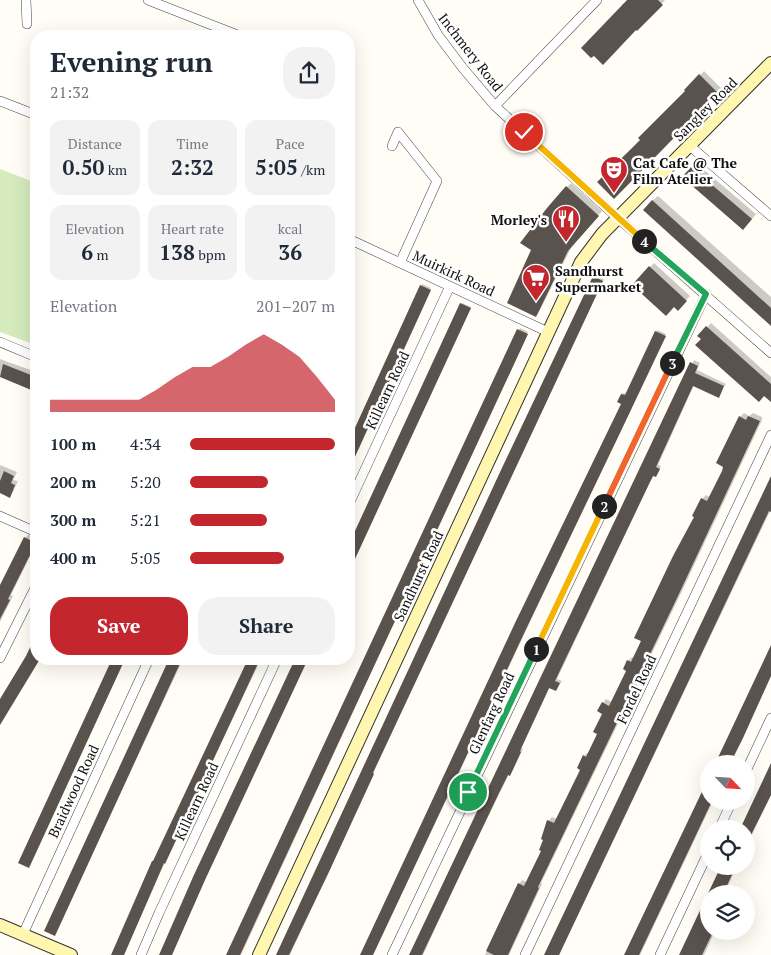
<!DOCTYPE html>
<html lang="en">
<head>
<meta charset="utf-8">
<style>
  body { margin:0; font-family:"PT Serif",serif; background:#f2f2f3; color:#1f2937; height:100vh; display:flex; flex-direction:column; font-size:19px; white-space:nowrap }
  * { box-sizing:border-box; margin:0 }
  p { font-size:16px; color:#747a83 }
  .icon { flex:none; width:28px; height:28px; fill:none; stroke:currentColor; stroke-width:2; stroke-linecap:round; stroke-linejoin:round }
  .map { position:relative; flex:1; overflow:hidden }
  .panel { position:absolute; left:30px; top:30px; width:325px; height:635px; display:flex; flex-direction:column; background:#fff; border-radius:20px; box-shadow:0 5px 20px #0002 }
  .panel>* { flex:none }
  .needle { width:32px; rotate:115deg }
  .controls { position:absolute; left:700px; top:755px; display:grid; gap:10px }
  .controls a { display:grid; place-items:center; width:55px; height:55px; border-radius:50%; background:#fff; box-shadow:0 5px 20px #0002; font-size:25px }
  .pin { position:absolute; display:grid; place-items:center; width:42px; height:42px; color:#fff; margin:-21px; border:2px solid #fff; border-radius:50%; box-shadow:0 1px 5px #0007 }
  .km { position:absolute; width:25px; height:25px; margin:-12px; border-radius:50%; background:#222; color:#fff; font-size:14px; line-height:25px; text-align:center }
  .round { display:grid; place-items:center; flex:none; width:52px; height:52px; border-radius:20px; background:#f2f2f3 }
  .summary { display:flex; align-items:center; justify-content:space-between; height:85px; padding:0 20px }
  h1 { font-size:28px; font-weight:700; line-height:38px }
  .stats { display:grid; grid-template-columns:repeat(3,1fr); gap:8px; height:85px; padding:5px 20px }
  .stats div { display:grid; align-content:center; border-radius:12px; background:#f2f2f3; text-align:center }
  .stats b { font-size:21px; font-weight:700 }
  .stats small { font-size:14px; font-weight:400 }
  .stats p { font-size:14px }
  .chart { height:140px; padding:10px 20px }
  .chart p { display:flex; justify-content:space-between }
  .chart svg { width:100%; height:90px; margin-top:5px; fill:#c4262e; opacity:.7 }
  .cta { display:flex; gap:10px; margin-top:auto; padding:10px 20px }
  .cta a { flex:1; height:58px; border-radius:20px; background:#c4262e; color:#fff; font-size:20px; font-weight:700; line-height:58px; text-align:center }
  .cta a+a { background:#f2f2f3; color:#1f2937 }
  ul { padding:0 20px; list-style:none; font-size:16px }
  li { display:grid; grid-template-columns:80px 60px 1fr; align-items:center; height:38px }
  li i { height:12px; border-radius:6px; background:#c4262e }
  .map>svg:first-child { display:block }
  .green { fill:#d5ebbd }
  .shadow { fill:#0003 }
  .building { fill:#5a524d }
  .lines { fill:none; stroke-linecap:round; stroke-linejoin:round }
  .street-casing { stroke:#444; stroke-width:10 }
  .secondary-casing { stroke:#333; stroke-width:14 }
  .street { stroke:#fff; stroke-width:9 }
  .secondary { stroke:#fff6b0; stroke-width:12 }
  .split-1-casing { stroke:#fff; stroke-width:10 }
  .split-2-casing { stroke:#fff; stroke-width:10 }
  .split-3-casing { stroke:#fff; stroke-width:10 }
  .split-4-casing { stroke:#fff; stroke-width:10 }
  .split-5-casing { stroke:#fff; stroke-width:10 }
  .split-1 { stroke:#22a559; stroke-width:6 }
  .split-2 { stroke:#f5b400; stroke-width:6 }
  .split-3 { stroke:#f0652b; stroke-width:6 }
  .split-4 { stroke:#22a559; stroke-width:6 }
  .split-5 { stroke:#f5b400; stroke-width:6 }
  .labels { text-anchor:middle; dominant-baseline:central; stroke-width:5; stroke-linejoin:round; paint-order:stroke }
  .street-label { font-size:14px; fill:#111; stroke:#fff }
  .poi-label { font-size:14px; font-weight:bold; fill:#111; stroke:#fff; text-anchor:start }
</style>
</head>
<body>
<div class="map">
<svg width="771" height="955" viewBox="0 0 771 955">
  <rect width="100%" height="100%" fill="#fffdf5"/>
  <path class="green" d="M0,169l36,14v162l-36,-13z"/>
  <path class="shadow" d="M629,0h36l-8,10z
    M704,71l17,17 -107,109 21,-50z
    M696,163l60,51 -8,10 -56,-56z
    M571,183l31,28 -30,35 -33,66 -3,4 -3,-67 15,-40z
    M658,196l113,101v27l-119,-123z
    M654,263l36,33 -12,13 -44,-24z
    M595,275l9,4 -231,493h1l-84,183h-13l88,-191z
    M422,284l9,4 -82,181v-25z
    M462,303l9,4 -122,263v-25z
    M711,323l60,54v17l-72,-58z
    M520,328l8,4 -3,7 -284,616h-13z
    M657,330l9,4 -293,621h-12l261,-552v-9l1,-1 3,1z
    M0,359l36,13v18l-36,-14z
    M694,360l6,3 -3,7 29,14 -8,12 -24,-11 -36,80 3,1 -3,7 -2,3 -2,-1 -3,5 -94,199 5,2 -6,9 -6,-3 -29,61 2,1 -11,23 -3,2 -46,94 -40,87h-12z
    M744,413l5,3 4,-3 9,4v3l-80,171 -141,292 1,1 -33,71h-24l34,-71 3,-4 5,2 16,-32 2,-10 -3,-1 7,-19 3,-3 5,2 25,-50 2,-13 3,-3h2l10,-20 5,-20 -1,-10 3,-4 6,3 16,-31v-10l4,-4 2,1 68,-159 4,-4 4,2 13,-25 17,-55z
    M0,465l17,7 -4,8 5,1 -5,11 -3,4 -10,-4z
    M771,478v31l-212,446h-14z
    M36,510v10l-4,-2z
    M29,534l7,4v6l-25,51 2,1 -13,26v-31l25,-53z
    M114,659h11l-95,206 -10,-3z
    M171,659h12l-128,275 -9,-4z
    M249,659h12l-96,203 -41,93h-11z
    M771,766v29l-25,52v-18z
    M709,801h4l-73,154h-15z
    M723,866h14l-11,24 7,4h-23z
    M709,931h6l-11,24h-24z"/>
  <path class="building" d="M627,0h31l5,5 -26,26 -1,-1 -33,35 -9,-9 -3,2 -10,-10z
    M699,74l19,19 -104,106 -17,-17 35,-34 8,-8 -2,-2 47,-47 -1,-1z
    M691,167l61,52 -9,11 -61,-53z
    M566,186l33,30 -31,35 -32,66 -29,-14 24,-53 -11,-7 27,-35z
    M652,200l119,108v18l-128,-116z
    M649,266l38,35 -9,10 -4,-4 -8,9 -34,-31z
    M593,276l10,5 -230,492 1,1 -46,100 -39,81h-13l225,-485z
    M420,285l11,5 -82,180v-29z
    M460,303l11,5 -122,264v-28z
    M706,326l65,58v18l-7,-6 -5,6 -64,-57 6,-6 -4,-3z
    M517,329l11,5 -108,233 -180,388h-14z
    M655,331l11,5 -46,97 -93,194 -154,328h-13l155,-332 106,-219 -4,-2 4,-8 4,1z
    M690,362l8,4 -3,7 29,13 -5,12 -26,-12 -37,81 4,2 -4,8 -3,-1 -4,8 -94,197 5,2 -4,8 -7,-3 -29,63 1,1 -11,24 -2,-1 -9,18 -77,162h-13z
    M3,364l33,13v15l-36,-15z
    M739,416l7,4 2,-4 12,5 -82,175 -140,291 1,1 -31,67h-14l-8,-4 32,-68 6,3 17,-35 -2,-1 4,-10 -2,-1 6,-19 7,3 26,-53 -3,-2 6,-13 3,2 11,-23 -4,-2 9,-18 -5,-3 5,-9 7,4 17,-35 -3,-2 4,-9 4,2 10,-21 -7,-3 39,-82 21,-39 -2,-1 9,-18 6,3 15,-30 1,-4 -7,-4z
    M4,471l10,5 -3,7 4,2 -5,13 -10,-5v-12z
    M771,476v36l-2,-1 -210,444h-15z
    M24,537l12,6 -28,56 2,1 -10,19v-34z
    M36,635v24h4l-40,66v-26l26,-43z
    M771,645v31l-28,62 -13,26h-15z
    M112,659h13l-96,209 -11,-5z
    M169,659h13l-127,277 -11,-5z
    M248,659h12l-95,205 -1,-1 -40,92h-13l41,-94h1z
    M295,659h13l-103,221 -33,75h-13l34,-78z
    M771,763v32l-25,50v-16h-6z
    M709,777v24h3l-25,53 -48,101h-15z
    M721,866h15l-13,28h-14v39l3,1 -10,21h-23z"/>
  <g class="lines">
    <defs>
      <path id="street" d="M26,0l1,24
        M148,0l92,36
        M418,0l20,35 24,32 33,39 123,112 153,135
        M0,101l36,14
        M495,106l102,-106
        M392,146l6,-14 39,49 -37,82
        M690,146l81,70
        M349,239l199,93
        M0,342l36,15
        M349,504l101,-218
        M0,516l36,16
        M0,658l36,-72
        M746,771l25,-53
        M719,829l13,-28
        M23,934l126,-275
        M141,955l18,-42 118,-254
        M392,955l314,-661
        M525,955l246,-520
        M660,955l49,-104"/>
      <path id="secondary" d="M0,925l71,30
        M259,955l322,-693 21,-28 169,-171"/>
    </defs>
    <use href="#street" class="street-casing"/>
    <use href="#secondary" class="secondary-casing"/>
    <use href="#street" class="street"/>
    <use href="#secondary" class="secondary"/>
  </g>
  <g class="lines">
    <defs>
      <path id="split-1" d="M468,792l68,-143"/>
      <path id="split-2" d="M536,649l68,-143"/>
      <path id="split-3" d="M604,506l68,-143"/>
      <path id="split-4" d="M644,241l62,53 -34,69"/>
      <path id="split-5" d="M524,132l120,109"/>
    </defs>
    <use href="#split-1" class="split-1-casing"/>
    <use href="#split-2" class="split-2-casing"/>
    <use href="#split-3" class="split-3-casing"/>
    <use href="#split-4" class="split-4-casing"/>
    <use href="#split-5" class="split-5-casing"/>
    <use href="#split-1" class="split-1"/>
    <use href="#split-2" class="split-2"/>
    <use href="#split-3" class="split-3"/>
    <use href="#split-4" class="split-4"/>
    <use href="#split-5" class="split-5"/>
  </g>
  <defs>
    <symbol id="theatre-pin" viewBox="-11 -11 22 30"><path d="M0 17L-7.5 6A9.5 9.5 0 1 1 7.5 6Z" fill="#c4262e" stroke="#fff"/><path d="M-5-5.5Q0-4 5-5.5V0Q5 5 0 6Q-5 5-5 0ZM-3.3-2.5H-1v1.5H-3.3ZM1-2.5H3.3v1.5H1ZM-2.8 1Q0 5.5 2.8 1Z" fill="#fff"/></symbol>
    <symbol id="restaurant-pin" viewBox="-11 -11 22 30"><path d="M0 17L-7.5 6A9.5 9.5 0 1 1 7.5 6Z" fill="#c4262e" stroke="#fff"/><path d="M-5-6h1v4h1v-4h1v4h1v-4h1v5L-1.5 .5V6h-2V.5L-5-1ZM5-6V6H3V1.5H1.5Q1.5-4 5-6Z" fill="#fff"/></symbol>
    <symbol id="supermarket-pin" viewBox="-11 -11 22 30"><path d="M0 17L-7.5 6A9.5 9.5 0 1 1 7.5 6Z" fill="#c4262e" stroke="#fff"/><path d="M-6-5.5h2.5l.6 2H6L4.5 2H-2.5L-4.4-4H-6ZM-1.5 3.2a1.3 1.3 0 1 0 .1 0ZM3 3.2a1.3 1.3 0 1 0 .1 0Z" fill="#fff"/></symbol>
  </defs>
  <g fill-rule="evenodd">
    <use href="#theatre-pin" x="598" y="154" width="32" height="43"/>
    <use href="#restaurant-pin" x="550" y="203" width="32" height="43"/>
    <use href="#supermarket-pin" x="520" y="262" width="32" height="43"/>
  </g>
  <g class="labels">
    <g class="street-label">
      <text transform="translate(471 52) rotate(52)">Inchmery Road</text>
      <text transform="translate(705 109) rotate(-45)">Sangley Road</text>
      <text transform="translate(454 273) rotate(25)">Muirkirk Road</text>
      <text transform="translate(387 390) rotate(-65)">Killearn Road</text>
      <text transform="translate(418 576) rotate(-65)">Sandhurst Road</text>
      <text transform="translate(636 689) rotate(-65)">Fordel Road</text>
      <text transform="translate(491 713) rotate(-65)">Glenfarg Road</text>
      <text transform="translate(73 791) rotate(-65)">Braidwood Road</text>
      <text transform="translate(196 801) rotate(-65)">Killearn Road</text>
    </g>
    <g class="poi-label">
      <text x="633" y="162">Cat Cafe @ The<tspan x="633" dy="16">Film Atelier</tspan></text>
      <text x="547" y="219" text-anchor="end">Morley's</text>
      <text x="555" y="270">Sandhurst<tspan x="555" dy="16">Supermarket</tspan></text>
    </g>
  </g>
</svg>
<div class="controls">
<a><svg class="needle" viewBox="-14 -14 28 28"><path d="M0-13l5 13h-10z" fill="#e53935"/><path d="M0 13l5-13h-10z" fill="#747a83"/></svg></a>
<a><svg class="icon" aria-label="locate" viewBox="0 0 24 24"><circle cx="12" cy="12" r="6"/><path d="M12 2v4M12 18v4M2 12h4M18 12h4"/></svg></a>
<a><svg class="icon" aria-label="layers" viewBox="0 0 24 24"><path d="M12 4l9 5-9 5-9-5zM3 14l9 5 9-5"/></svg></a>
</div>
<div class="pin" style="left:468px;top:792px;background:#1e9e55"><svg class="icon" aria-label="arrive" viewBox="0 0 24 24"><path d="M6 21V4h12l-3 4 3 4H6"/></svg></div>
<div class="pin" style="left:524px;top:132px;background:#d93025"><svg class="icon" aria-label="check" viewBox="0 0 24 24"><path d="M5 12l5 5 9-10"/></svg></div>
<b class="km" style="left:536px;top:649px">1</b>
<b class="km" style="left:604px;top:506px">2</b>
<b class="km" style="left:672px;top:363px">3</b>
<b class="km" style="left:644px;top:241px">4</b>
<section class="panel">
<div class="summary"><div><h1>Evening run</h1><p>21:32</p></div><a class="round"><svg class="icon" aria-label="share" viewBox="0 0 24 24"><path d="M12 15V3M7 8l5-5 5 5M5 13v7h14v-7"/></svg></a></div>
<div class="stats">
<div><p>Distance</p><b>0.50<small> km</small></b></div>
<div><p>Time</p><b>2:32</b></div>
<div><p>Pace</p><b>5:05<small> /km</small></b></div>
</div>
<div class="stats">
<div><p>Elevation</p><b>6<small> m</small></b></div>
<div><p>Heart rate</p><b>138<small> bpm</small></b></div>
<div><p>kcal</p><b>36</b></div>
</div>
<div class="chart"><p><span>Elevation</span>201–207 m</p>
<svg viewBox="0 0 160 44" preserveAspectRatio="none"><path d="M0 44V38L10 38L20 38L30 38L40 38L50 38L60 33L70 27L80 22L90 22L100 17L110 11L120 6L130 11L140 17L150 27L160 38V44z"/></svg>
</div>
<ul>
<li><b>100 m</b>4:34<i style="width:100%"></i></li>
<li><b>200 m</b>5:20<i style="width:54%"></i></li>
<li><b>300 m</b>5:21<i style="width:53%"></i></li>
<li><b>400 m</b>5:05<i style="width:65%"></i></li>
</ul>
<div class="cta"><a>Save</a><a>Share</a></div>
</section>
</div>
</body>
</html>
